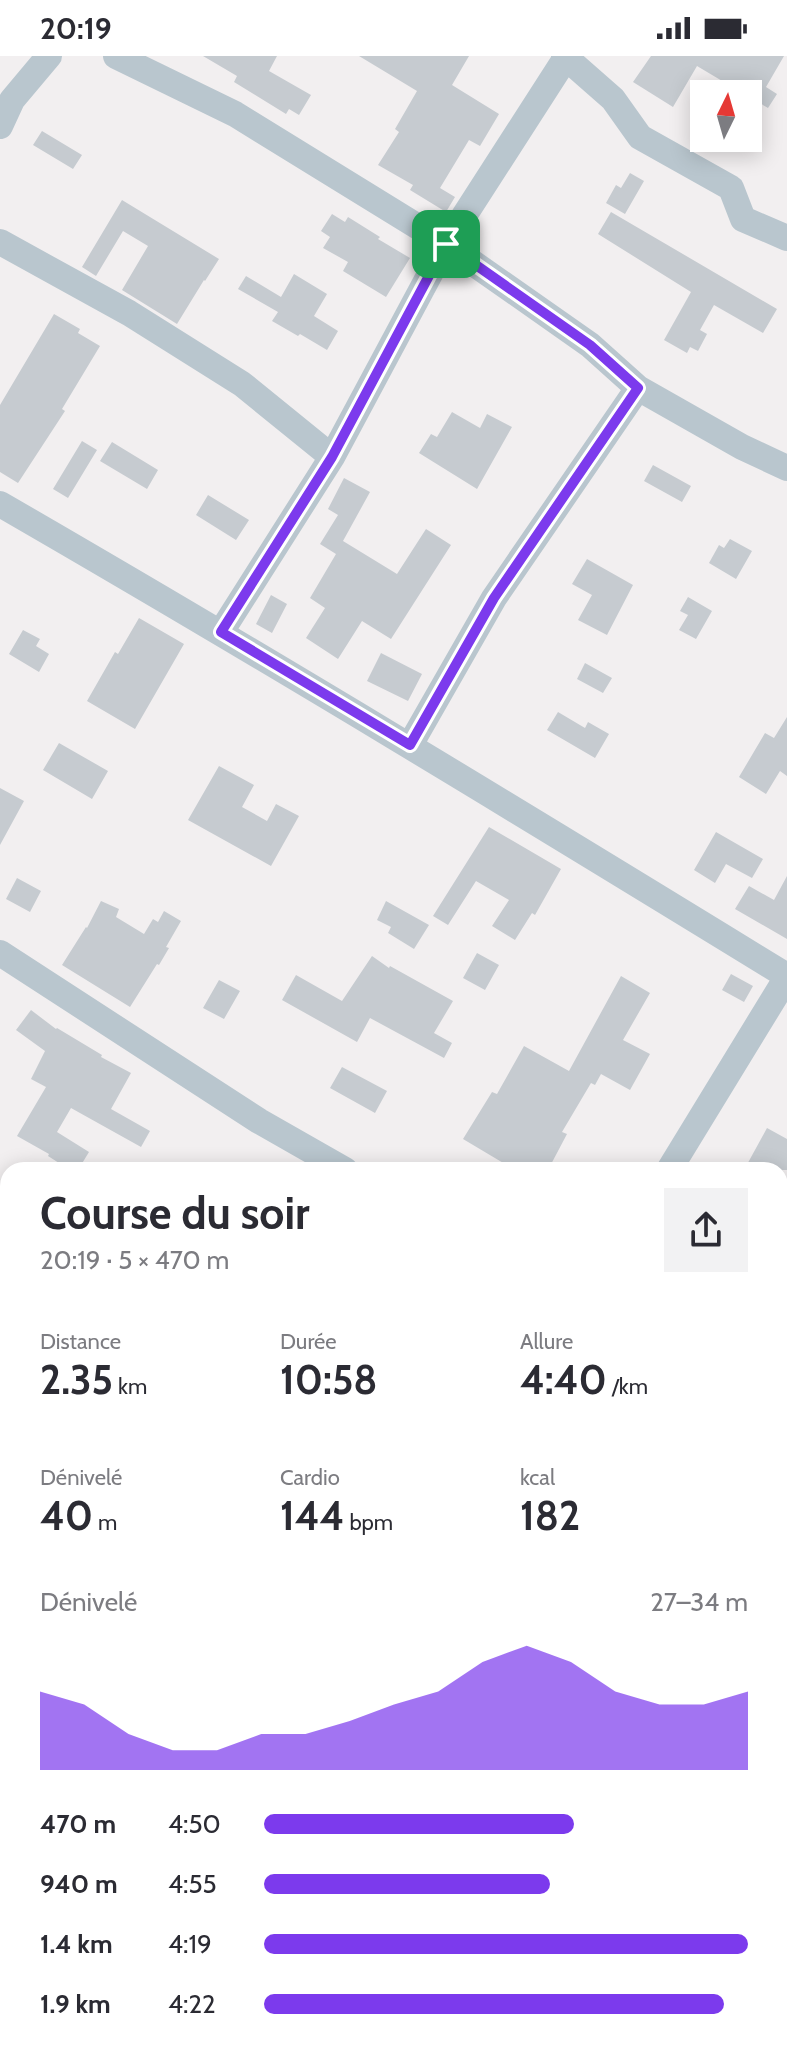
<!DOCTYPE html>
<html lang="fr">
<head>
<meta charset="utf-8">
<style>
  body { margin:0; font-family:Cabin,sans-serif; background:#f2f2f3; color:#2b2b33; height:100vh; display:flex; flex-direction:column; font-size:30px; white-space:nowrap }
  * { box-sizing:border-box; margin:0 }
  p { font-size:26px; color:#7c7c81 }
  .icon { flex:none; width:44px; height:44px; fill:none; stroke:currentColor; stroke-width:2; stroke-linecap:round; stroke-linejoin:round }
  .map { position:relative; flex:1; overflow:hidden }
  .panel { position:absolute; left:0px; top:1106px; width:788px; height:888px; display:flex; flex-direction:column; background:#fff; border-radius:24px 24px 0 0; box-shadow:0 4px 20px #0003 }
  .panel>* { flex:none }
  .needle { width:52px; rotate:5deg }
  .tools { position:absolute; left:690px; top:24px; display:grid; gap:16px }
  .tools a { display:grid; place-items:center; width:72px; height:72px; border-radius:0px; background:#fff; box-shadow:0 4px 20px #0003; font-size:40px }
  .pin { position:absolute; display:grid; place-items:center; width:68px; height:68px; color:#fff; margin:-34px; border-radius:16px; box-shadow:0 4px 12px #0006 }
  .round { display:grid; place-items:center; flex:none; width:84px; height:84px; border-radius:0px; background:#f2f2f3 }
  .head { display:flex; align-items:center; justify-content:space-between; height:136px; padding:0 40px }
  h1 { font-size:44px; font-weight:700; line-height:60px }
  .stats { display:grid; grid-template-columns:repeat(3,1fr); gap:12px; height:136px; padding:8px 40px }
  .stats div { display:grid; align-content:center }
  .stats b { font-size:40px; font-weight:700 }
  .stats small { font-size:22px; font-weight:400 }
  .stats p { font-size:22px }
  .chart { height:224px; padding:16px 40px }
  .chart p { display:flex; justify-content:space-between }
  .chart svg { width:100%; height:144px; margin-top:8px; fill:#7c3aed; opacity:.7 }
  ul { padding:0 40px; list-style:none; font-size:26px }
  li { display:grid; grid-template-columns:128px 96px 1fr; align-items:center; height:60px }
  li i { height:20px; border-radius:10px; background:#7c3aed }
  .status { display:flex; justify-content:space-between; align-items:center; height:56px; padding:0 40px; background:#fff; direction:ltr }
  .status svg { height:22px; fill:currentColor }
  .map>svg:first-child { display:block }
  .building { fill:#c6cbd0 }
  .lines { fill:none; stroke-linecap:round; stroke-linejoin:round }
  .minor { stroke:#b9c6ce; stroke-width:26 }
  .route-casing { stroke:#fff; stroke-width:16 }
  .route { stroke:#7c3aed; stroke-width:10 }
</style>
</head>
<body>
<div class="status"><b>20:19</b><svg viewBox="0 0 49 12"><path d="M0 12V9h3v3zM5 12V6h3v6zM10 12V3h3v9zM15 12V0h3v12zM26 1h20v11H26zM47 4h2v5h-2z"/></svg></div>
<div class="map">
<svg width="787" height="1994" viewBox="0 0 787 1994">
  <rect width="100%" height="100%" fill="#f2eff0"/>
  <path class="building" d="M203,0h74l-8,15 42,24 -12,20 -10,-6 -3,5 -52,-32 3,-6z
    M359,0h110l-17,29 47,29 -19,32 -11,-6 -29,48 15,9 -9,15 -36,-22 3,-5 -35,-20 21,-33 -4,-3 22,-38z
    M651,0h133l-18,31 11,7 -9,14 -20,-12v-2h-4l-47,-28 -24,41 -40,-25z
    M42,75l40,24 -9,14 -40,-24z
    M630,117l14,8 -19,33 -19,-11 10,-18 5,3z
    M122,144l97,59 -14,22 -1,-1 -27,44 -55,-34 26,-44 -25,-15 -27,45 -14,-9z
    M611,156l166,97 -14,24 -49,-28 -14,25 7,4 -9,17 -8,-4 -3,6 -23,-13 27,-48 -93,-58z
    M332,158l13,8 3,-5 32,20 -2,2 32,19 -24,39 -43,-26 5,-9 -25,-14 7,-11 -9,-6z
    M294,218l33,20 -13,22 24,15 -11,19 -27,-16 -2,2 -26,-15 6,-9 -40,-23 8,-13 35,21z
    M54,258l26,15 -2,4 22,13 -38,63 3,2 -47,72 -18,-11v-67z
    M452,356l28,16 7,-14 25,13 -35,62 -58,-36 12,-19 6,3z
    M82,385l15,9 -29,48 -15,-9z
    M112,386l46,28 -11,19 -47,-28z
    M653,409l38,21 -9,16 -38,-21z
    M344,422l26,14 -27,49 54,33 29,-45 25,16 -60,94 -29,-18 -24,38 -32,-21 19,-30 -15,-10 26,-44 -16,-10 18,-29 -10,-6z
    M208,439l41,25 -13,20 -40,-25z
    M730,483l22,12 -16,28 -27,-16 10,-18 5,3z
    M587,503l46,26 -26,50 -29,-15 14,-25 -20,-11z
    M271,539l16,9 -15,29 -16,-9z
    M688,541l24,14 -16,28 -17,-9 9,-15 -8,-4z
    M139,562l45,26 -49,85 -48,-28 28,-49 3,2z
    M23,574l17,9 -4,7 13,8 -10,18 -30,-18z
    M381,597l41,21 -14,27 -41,-20z
    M585,607l27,15 -9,15 -26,-14z
    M558,656l27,16 3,-6 21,12 -14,24 -48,-28z
    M787,661v59l-7,-5 -14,23 -27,-17 26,-44 9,5z
    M59,687l49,28 -16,28 -49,-29z
    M219,710l35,19 -12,22 25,14 9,-17 23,12 -28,50 -83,-46z
    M0,732l24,13 -24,44z
    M489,771l72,42 -26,46 -3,-2 -17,27 -23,-14 17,-26 -33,-19 -28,44 -15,-9z
    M716,776l47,27 -11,19 -26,-14 -11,19 -21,-13z
    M787,820v63l-52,-30 14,-23 25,14z
    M17,822l24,13 -11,21 -24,-13z
    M101,845l18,8 -3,8 28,17 9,-15 5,3 6,-11 17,10 -15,26 3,1 -10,17 -2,-1 -27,43 -68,-42 24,-38 1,1z
    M386,845l43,24 -15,24 -26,-16 3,-6 -14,-7z
    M477,897l22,12 -14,25 -22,-12z
    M372,900l17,12 1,-2 63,35 -19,32 18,10 -8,15 -74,-40 -13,24 -75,-42 14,-25 46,26z
    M731,918l22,12 -9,16 -22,-12z
    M621,920l29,17 -27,47 27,14 -20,36 -29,-16 -6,11 -4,-2 -29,49 5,2 -19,36h-33l-52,-31 29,-47 5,2 27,-48 45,25z
    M219,924l21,11 -16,28 -21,-11z
    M31,954l25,19 1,-1 45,27 -1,2 30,16 -20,36 39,22 -9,16 -70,-39 -14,24 32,20 -11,18h-8l-22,-14 1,-2 -32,-18 29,-49 -15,-8 14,-28 -29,-21z
    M342,1011l45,24 -12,22 -45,-25z
    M767,1072l20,11v31h-43z"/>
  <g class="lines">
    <path class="minor" d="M116,0l119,58 211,130 144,101 48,43 104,59 45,21
      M564,0l49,43 27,38 91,51 12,31 44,19
      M0,70l12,-26 37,-44
      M0,186l129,71 113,71 90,73 -111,175
      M332,401l114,-213 121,-188
      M0,448c265,153 526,312 787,472
      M410,689l84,-147 144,-210
      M0,897l259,168 86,49
      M669,1114l118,-193
      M780,1366l7,-12
      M780,1880l7,-23
      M619,1986l15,8
      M410,1994l5,-8
      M725,1994l6,-8"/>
  </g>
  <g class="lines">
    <defs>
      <path id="route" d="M446,188l144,101 48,43 -144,210 -84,147 -189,-113 111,-175z"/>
    </defs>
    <use href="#route" class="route-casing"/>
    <use href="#route" class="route"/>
  </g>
</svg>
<div class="tools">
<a><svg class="needle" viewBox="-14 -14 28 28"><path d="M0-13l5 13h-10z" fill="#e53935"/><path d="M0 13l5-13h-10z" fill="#7c7c81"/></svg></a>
</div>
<div class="pin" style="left:446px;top:188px;background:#1e9e55"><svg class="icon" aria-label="arrive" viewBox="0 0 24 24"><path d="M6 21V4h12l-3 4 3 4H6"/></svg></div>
<section class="panel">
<div class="head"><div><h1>Course du soir</h1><p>20:19 · 5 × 470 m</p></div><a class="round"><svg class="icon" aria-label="share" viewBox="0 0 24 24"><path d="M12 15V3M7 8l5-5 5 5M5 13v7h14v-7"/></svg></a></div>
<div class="stats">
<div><p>Distance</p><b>2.35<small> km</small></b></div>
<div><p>Durée</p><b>10:58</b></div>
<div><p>Allure</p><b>4:40<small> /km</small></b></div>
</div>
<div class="stats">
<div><p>Dénivelé</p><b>40<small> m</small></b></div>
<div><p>Cardio</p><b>144<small> bpm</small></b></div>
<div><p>kcal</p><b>182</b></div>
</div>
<div class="chart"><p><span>Dénivelé</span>27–34 m</p>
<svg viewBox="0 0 160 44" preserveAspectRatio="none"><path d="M0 44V20L10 24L20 33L30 38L40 38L50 33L60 33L70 29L80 24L90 20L100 11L110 6L120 11L130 20L140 24L150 24L160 20V44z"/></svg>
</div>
<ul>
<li><b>470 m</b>4:50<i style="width:64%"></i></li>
<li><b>940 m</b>4:55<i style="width:59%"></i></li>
<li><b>1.4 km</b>4:19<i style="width:100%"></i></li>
<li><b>1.9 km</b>4:22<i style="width:95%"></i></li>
</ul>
</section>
</div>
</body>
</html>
